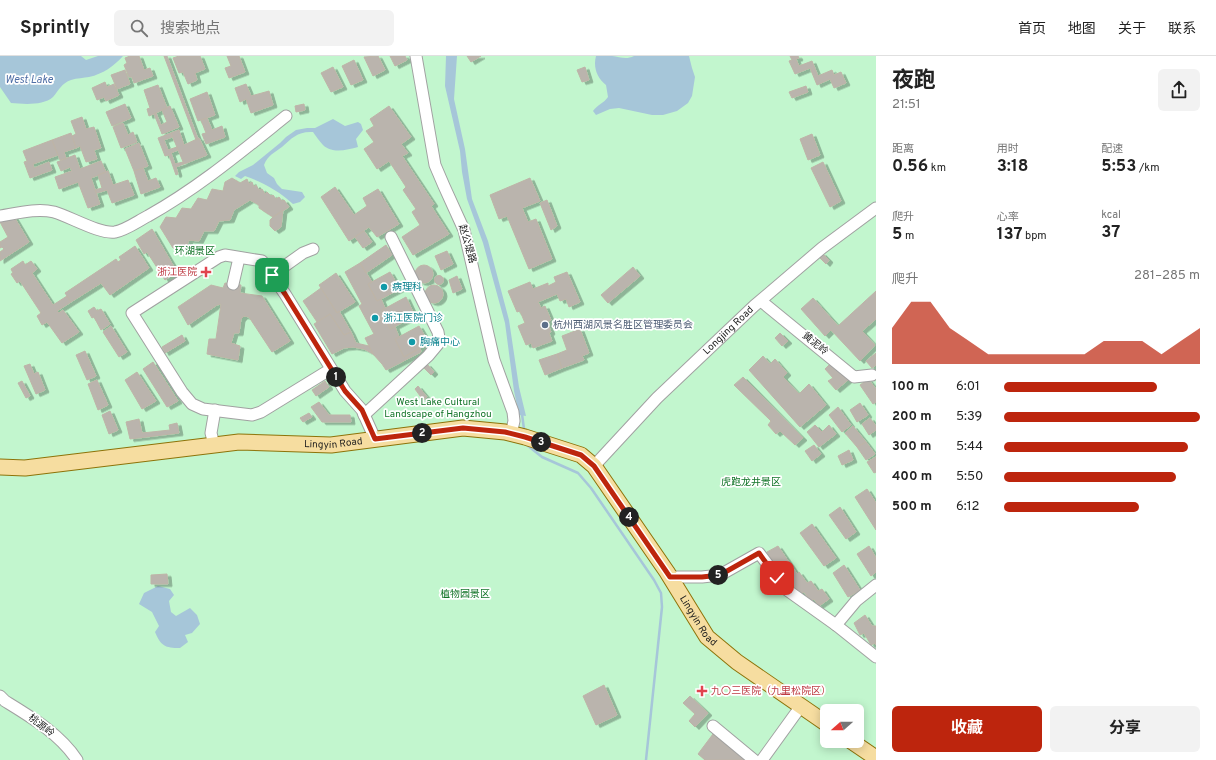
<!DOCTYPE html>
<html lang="zh">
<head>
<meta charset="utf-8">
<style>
  body { margin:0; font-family:Overpass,"Noto Sans SC",sans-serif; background:#f2f2f2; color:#222; height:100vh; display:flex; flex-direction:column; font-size:15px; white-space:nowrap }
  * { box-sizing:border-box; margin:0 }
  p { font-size:13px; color:#767676 }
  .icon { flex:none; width:22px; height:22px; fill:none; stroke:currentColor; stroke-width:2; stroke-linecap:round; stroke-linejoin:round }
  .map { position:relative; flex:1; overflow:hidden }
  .details { display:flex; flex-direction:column; background:#fff; width:340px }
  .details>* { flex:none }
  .needle { width:26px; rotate:249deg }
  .controls { position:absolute; left:820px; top:648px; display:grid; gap:8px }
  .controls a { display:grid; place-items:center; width:44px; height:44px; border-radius:6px; background:#fff; box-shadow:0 2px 10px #0003; font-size:20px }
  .pin { position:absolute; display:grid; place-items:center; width:34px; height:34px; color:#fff; margin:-17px; border-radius:8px; box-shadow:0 2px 6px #0006 }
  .km { position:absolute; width:20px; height:20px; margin:-10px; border-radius:50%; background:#222; color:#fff; font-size:11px; line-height:20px; text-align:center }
  .round { display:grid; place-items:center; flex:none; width:42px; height:42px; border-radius:6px; background:#f2f2f2 }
  .summary { display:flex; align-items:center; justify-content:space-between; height:68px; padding:0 16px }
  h1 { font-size:22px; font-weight:700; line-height:30px }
  .figures { display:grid; grid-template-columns:repeat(3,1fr); gap:6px; height:68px; padding:4px 16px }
  .figures div { display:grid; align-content:center }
  .figures b { font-size:17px; font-weight:700 }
  .figures small { font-size:11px; font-weight:400 }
  .figures p { font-size:11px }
  .chart { height:112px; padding:8px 16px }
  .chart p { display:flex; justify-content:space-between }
  .chart svg { width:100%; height:72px; margin-top:4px; fill:#bd250d; opacity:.7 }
  .primary-button { display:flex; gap:8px; margin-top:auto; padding:8px 16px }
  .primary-button a { flex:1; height:46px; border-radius:6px; background:#bd250d; color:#fff; font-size:16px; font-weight:700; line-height:46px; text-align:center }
  .primary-button a+a { background:#f2f2f2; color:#222 }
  ul { padding:0 16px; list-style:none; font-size:13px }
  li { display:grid; grid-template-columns:64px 48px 1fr; align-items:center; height:30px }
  li i { height:10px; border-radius:5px; background:#bd250d }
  header { display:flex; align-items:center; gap:24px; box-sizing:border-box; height:56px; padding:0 20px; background:#fff; border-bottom:1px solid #e0e0e0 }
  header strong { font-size:19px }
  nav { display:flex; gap:22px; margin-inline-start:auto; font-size:14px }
  .search { width:280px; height:36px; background:#f2f2f2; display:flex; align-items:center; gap:10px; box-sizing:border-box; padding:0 14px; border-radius:6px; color:#767676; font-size:15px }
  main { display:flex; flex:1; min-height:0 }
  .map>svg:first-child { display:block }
  .park { fill:#c2f6ce; fill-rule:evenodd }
  .water { fill:#a6c6d9 }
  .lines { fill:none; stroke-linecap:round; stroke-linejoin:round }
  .stream { stroke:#a6c6d9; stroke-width:2.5 }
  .building { fill:#bab4ad; stroke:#beb4a7; filter:url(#shadow) }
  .minor-casing { stroke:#a1a1a1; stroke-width:13 }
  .major-casing { stroke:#8d7309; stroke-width:17 }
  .minor { stroke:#fff; stroke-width:11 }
  .major { stroke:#f6dda0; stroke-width:15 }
  .route-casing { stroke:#fff; stroke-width:8 }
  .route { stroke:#bd250d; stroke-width:5 }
  .health-dot { fill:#e0444e; stroke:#fff; stroke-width:1.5 }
  .culture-dot { fill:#0f9aa8; stroke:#fff; stroke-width:1.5 }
  .service-dot { fill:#5c6f8a; stroke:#fff; stroke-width:1.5 }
  .labels { text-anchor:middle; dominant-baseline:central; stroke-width:3.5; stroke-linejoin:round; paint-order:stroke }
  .street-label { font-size:10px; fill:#1d1d1d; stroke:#fff }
  .park-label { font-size:10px; fill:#127428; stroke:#fff }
  .health-label { font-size:10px; fill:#be3a42; stroke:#fff; text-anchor:end }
  .culture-label { font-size:10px; fill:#0d838f; stroke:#fff; text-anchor:start }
  .service-label { font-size:10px; fill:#4e5e75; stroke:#fff; text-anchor:start }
  .water-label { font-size:11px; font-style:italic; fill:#506fa6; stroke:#fff }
</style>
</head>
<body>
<header>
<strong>Sprintly</strong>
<div class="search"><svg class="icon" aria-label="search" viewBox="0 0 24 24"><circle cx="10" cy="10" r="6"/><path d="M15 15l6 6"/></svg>搜索地点</div>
<nav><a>首页</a><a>地图</a><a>关于</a><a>联系</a></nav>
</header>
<main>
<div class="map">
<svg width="876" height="704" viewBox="0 0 876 704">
  <defs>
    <filter id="shadow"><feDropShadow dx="4" dy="2.5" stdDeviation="0" flood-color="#0004"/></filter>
  </defs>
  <rect width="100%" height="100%" fill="#eeece3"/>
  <path class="park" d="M0,0h876v704h-876zM827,655h30v30h-30z"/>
  <path class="water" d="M0,0h81l5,4 12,-4h25c-9,10 -20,18 -34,21 -5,1 -12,1 -18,3 -9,3 -12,10 -18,17 -10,9 -30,7 -42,6l-11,-16z
    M446,0h11l-3,43 11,50 7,50 16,42 21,79 10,67 7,29 -7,-1 -5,-24 -9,-68 -22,-80 -16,-44 -5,-27 -2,-21 -15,-65z
    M596,0c5,0 11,0 16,0 8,1 14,4 22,0h55l3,12 3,9 -3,19 -4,7 -11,8 -14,4h-11l-33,-7 -9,1 -14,6 -3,-4c4,-6 11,-8 15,-14l-2,-12c-9,-7 -13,-18 -10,-29z
    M333,63l12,7 13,-4 3,2 2,6 -7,9 2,8c-11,3 -26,7 -35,-2 -4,-4 -7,-9 -10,-13 -15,-1 -21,6 -31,15 -8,6 -14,8 -18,18l3,8 7,5 3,6 5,5 20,3 3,5 -5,5 -7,2c-14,-13 -31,-22 -48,-28l-4,3 -6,-3 4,-4 14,-7 27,-22 6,-6 10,-7 11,-2h8z
    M158,530l12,3 4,6 -5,6 2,11 5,4 14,-8 7,7 3,9 -8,9 -7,2 3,7 -8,6c-15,0 -19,-2 -25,-16l4,-6 -7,-14 -13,-8 5,-11z"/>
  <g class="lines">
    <path class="stream" d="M522,358l2,15
      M527,389l15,12 36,16 13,15 63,92 7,13 1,14 -16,153"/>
  </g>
  <path class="building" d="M130,0h9l5,14 6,-2 3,8 -19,7 -2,-6h-3l-5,-12 3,-2 -2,-5z
    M164,0h3l31,83 -2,1z
    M179,0h21l5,13 -10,4 2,7 -9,4 -5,-12 -4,1 -6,-15z
    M227,0h12l6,16 -16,6 -4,-10 6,-2z
    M378,0l7,14 -12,6 -9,-19z
    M390,0h15l2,4 -12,6z
    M467,0h14l-10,6z
    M790,0h8l1,2 -3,1 3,7 13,-5 6,15 14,-6 2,5 7,-3 5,11 -12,5 -4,-9 -13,6 -7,-17 -15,6 -6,-13 3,-1z
    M354,4l9,20 -12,5 -9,-19z
    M333,11l10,20 -12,5 -10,-19z
    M585,11l4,13 -7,2 -5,-12z
    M125,14l5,14 -13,5 -6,-14z
    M105,26l2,5 7,-3 5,11 -13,6 -2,-4 -7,3 -5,-12z
    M246,28l5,12 18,-5 4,14 -22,8 -5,-14 -6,3 -5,-14z
    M158,29l9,23 -18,8 -2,-7 3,-1 -6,-18z
    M806,30l2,6 -16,6 -3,-6z
    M207,36l8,23 -17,6 -8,-22z
    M125,48l6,14 -19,8 -6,-14z
    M304,48l1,6 -9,2 -1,-6z
    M170,50l9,21 -17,7 -8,-20 2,-1 5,12 6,-3 -5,-12z
    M389,50l22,31 -10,7 7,9 -6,3 32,48 -3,2 18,28 -36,21 -11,-18 18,-12 -8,-13 4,-3 -13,-19 3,-3 -17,-26 -12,8 -13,-20 10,-7 -8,-11 8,-5 -4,-7z
    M82,61l4,12 8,-2 7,21 -7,2 3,9 -11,3 -6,-16 -4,2 -4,-12 4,-2 -5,-13z
    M207,62l5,12 10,-4 3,11 -19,7 -4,-10 4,-1 -5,-13z
    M123,67l5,12 5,-3 4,10 -16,6 -8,-21z
    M179,74l5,15 15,-7 8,17 -23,9 -13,-31z
    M71,77l5,15 -12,4 2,6 -6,2 -8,-20z
    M171,77l1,4 -8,3 4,10 9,-3 1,3 -7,3 4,11 8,-2 1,2 -8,3 2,7 -2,1 -7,-20 -4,1 -7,-18z
    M812,78l8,21 -12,5 -8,-21z
    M52,84l6,15 -25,9 1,4 15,-6 3,8 -22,8 -6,-16 3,-1 -4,-10z
    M139,87l9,23 -14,5 -9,-22z
    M75,99l5,14 21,-8 5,11 -15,6 9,26 -12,4 -10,-26 -19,7 -4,-12 17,-6 -2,-4 -9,4 -4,-9z
    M823,106l18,39 -11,6 -19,-39z
    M143,112l5,13 8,-3 4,9 -19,7 -7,-23z
    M108,115l5,14 15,-5 6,15 -22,8 -5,-13 -10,3 -2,-3 7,-2 -4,-13z
    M232,122l8,5 7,-4 2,5 3,-2 2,5 2,-2 3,5 3,-1 3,5 2,-2 4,4 2,-1 3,4 3,-2 3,4 2,-1 5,7 -16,10 -14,-9v-3l-9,-5 -16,10 -4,10 -11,1 -5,10h-10l-5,10 -10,-1 -4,10 -12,-2 -13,-21 6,-10 10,1 6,-10 9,1 7,-11 9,2 5,-11 11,2 2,-9z
    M530,122l10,23 -18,7 6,14 8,-3 16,40 -23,10 -22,-53 -8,3 -9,-24z
    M335,131l19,28 13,-9 -4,-8 15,-9 21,35 -22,13 -8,-10 -20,14 -28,-44z
    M547,144l10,26 -6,4 -11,-27z
    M283,154l-2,17 -6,4 -5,-5v-6l3,-3z
    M13,159l16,27 -29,19v-9l4,-3 -2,-2 -2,1v-6l8,-5 -8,-15z
    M152,173l25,43 -12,8 -18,-28 -3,2 -8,-14z
    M364,175l8,11 -9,6 -8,-11z
    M386,189l6,10 -26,18 -6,-10z
    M135,190l14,22 -39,27 -9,-12 -30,19 -6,-9 51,-34 2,3 3,-2 -2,-3z
    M447,195l6,13 -12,6 -6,-14z
    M822,197l7,7 -3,4 -8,-8z
    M23,205l2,4 6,-4 6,8 -5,4 21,32 14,-9 4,6 -14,9 2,2 4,-3 16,22 -17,11 -15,-21 -5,3 -5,-9 4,-3 -21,-32 -3,2 -6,-9 2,-1 -2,-4z
    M360,207l12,19 -4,2 9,17 4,-2 4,9 -3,2 8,19 5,-2 4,10 -4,2 9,18 16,-9 1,4 -35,18 -4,-6 -9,-10 -8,-16 9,-4 -15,-28 3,-2 -17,-32z
    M415 218a9 9 0 1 1 18 0a9 9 0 1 1-18 0Z
    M633,211l7,9 -32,27 -7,-8z
    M390,216l10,17 -23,12 -9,-17z
    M567,216l13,30 -11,5 -3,-8 -6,2 -3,-7 -19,8 3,6 4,-2 6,14 -4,2 4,10 -2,1 3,8 -19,7 -2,-5 -5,2 -8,-19 7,-3 -5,-12 -3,1 -9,-21 22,-9 3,7 15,-6v3l8,-4 -2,-5z
    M336,217l19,29 -18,11 -18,-28z
    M434.5 224a4.5 4.5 0 1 1 9 0a4.5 4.5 0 1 1-9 0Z
    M457,220l5,13 -9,4 -4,-13z
    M225,227l16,2 -1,8 22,3 28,45 -18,11 -23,-35 -5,-1 -3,3 -2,14h-5l-3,10 9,3 -2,14 -31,-6 2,-15h7l5,-35 -4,1 -29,20 -10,-18 33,-22 12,3z
    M425 238a9 9 0 1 1 18 0a9 9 0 1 1-18 0Z
    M321,232l16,25 2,-2 12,21 -7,3 -14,-21 -13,8 -14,-21z
    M876,235v28l-14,12 13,14 -15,16 -29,-31 -6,6 -24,-27 12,-11 25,28z
    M406,241l9,19 -25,13 -8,-19z
    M94,251l3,4 4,-2 9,15 -9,6 -7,-13 -2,1 -4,-7z
    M330,258l14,21 7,-3 5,11 13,3 4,8 -9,-5 -11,-2 -9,1 -12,6 -18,-30z
    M111,270l16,26 -8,5 -16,-25z
    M419,270l10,17 -25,14 -9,-18z
    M580,273l9,24 -7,3 2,4 -22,8 -5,-14 10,-4 -5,-14z
    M780,277l8,8 -6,5 -7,-8z
    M182,279l3,6 -20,12 -3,-6z
    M85,295l11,25 -9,4 -11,-25z
    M876,297v12l-4,3 -6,-7z
    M557,298l5,14 -17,7 -6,-15z
    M763,300l7,8 5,-5 12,14 -4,4 16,17 10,-10 17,21 -26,22 -51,-57z
    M153,306l25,39 -11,6 -24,-38z
    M832,306l16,18 -12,10 -8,-9 5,-3 -8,-9z
    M30,308l4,10 4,-2 7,18 -9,4 -12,-28z
    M427,308l7,8 -3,3 -8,-8z
    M137,316l19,29 -14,8 -17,-29z
    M743,321l60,61 -8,7 -15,-14 -4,3 -8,-9 3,-4 -37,-36z
    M868,323l8,10v13l-3,2 -13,-19z
    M97,324l11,25 -10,5 -10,-26z
    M22,325l8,15 -4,2 -8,-15z
    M325,325l4,6 -13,9 -4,-6z
    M418,330l9,11 -4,3 -8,-11z
    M319,346l10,13h21l1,7h-29l-11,-15z
    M860,347l8,12 -11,7 -7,-12z
    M838,351l13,18 -9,7 -13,-17z
    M110,355l8,19 -9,4 -7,-19z
    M309,357l3,4 -9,5 -3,-4z
    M870,362l6,8v4l-7,5 -7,-11z
    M139,363l3,14 28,-3 -1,-5 8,-2 2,10 -49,6 -4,-17z
    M815,369l7,7 7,-7 7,9 -17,13 -12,-15z
    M853,370l13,16 -9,5 -12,-14z
    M866,386l9,12 -9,6 -9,-13z
    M814,389l7,9 -9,7 -7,-10z
    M849,394l4,10 -11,5 -4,-9z
    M876,401v15l-2,1 -7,-11z
    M867,433l9,14v27l-21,-33z
    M840,451l16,25 -10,7 -17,-24z
    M812,468l24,34 -12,8 -24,-33z
    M778,490l19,28 2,-2 8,11 4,-2 7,10 4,-2 7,10 -10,7 -5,-7 -3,2 -7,-9 -5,2 -6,-10 -5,2 -21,-34z
    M869,490l7,12v14l-5,4 -14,-22z
    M844,509l16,25 -12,7 -15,-24z
    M167,518l1,10h-17v-9z
    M865,559l7,11h4v19l-1,-2 -4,2 -7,-12 -4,2 -6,-12z
    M604,629l13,30 -21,10 -13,-29z
    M690,640l18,17 -13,14 -6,-6 6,-7 -12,-11z
    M713,678l32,26h-40l-7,-6z"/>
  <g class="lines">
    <defs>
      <g id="minor">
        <path d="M416,0l19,109 9,21 20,44 30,130 19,52 1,9 -3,13"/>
        <path d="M0,160c18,-3 37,-8 54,-4 17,5 45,22 61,20 11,-2 23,-11 33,-16 50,-28 93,-64 138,-100"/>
        <path d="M272,219l31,-22 10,-4"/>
        <path d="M233,228l6,-26"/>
        <path d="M761,245l93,76 18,-2"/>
        <path d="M331,313l-70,43 -9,3 -49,-6 -11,-5 -10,-12 -50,-79 87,-56 6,-2 37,6 23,33 60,97 17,19 13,29"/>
        <path d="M364,359l64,-59 10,-12 1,-6 -1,-6 -47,-95"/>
        <path d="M214,389l-3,-12 4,-23"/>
        <path id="s1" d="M594,410l63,-68 97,-92 68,-58 54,-40"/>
        <path d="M670,521h32l18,-2 39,-22 28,37 49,35 40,32"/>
        <path d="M836,569l20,-24 20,-16"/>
        <path d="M0,640l5,5c26,16 55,33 72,59"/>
        <path d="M713,670l41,34"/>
        <path d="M762,704l39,-54"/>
      </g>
      <g id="major">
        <path id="s2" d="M0,411l25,1 214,-26 92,3 132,-17 42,4 20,5 56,18 13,11 73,106 40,65 30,25 90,62"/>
        <path d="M851,685l25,17"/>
      </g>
    </defs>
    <use href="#minor" class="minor-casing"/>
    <use href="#major" class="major-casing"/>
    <use href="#minor" class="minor"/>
    <use href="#major" class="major"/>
  </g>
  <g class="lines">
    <defs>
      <path id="route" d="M272,219l13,19 60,97 17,19 13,29 88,-11 42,4 20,5 56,18 13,11 76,111h32l18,-2 39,-22 18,25"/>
    </defs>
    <use href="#route" class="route-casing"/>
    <use href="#route" class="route"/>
  </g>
  <g class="health-dot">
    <path d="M204 210h4v4h4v4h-4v4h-4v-4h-4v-4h4z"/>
    <path d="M700 629h4v4h4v4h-4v4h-4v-4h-4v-4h4z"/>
  </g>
  <g class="culture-dot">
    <circle cx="384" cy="231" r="4"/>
    <circle cx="375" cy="262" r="4"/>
    <circle cx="412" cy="286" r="4"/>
  </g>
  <circle class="service-dot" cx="545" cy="269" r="4"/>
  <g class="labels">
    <g class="street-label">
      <text transform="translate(467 188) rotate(74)">赵公堤路</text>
      <text stroke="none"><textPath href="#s1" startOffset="191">Longjing Road</textPath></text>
      <text transform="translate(815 288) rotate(39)">黄泥岭</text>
      <text stroke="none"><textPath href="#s2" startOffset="335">Lingyin Road</textPath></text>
      <text stroke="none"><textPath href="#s2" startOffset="791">Lingyin Road</textPath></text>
      <text transform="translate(41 670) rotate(38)">桃源岭</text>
    </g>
    <g class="park-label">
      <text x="195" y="195">环湖景区</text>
      <text x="438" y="346">West Lake Cultural<tspan x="438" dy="12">Landscape of Hangzhou</tspan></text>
      <text x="751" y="426">虎跑龙井景区</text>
      <text x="465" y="538">植物园景区</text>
    </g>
    <g class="health-label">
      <text x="197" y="216">浙江医院</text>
      <text x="711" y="635" text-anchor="start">九〇三医院（九里松院区）</text>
    </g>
    <g class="culture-label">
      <text x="392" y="231">病理科</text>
      <text x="383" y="262">浙江医院门诊</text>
      <text x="420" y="286">胸痛中心</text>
    </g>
    <g class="service-label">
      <text x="553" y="269">杭州西湖风景名胜区管理委员会</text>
    </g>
    <g class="water-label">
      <text x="29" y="24">West Lake</text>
    </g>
  </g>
</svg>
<div class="controls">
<a><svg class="needle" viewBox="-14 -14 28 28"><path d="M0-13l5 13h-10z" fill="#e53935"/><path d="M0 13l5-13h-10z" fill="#767676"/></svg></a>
</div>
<div class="pin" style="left:272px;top:219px;background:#1e9e55"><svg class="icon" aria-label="arrive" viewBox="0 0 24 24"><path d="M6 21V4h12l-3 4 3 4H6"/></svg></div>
<div class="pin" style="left:777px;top:522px;background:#d93025"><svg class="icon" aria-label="check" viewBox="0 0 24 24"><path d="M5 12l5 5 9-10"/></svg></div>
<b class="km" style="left:336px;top:321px">1</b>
<b class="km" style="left:422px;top:377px">2</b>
<b class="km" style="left:541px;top:386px">3</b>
<b class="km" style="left:629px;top:461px">4</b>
<b class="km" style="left:718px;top:519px">5</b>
</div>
<section class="details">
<div class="summary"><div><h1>夜跑</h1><p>21:51</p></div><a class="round"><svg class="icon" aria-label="share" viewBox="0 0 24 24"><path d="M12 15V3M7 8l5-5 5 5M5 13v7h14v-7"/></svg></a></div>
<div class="figures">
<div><p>距离</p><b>0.56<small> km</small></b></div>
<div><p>用时</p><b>3:18</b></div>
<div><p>配速</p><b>5:53<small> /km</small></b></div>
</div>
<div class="figures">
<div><p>爬升</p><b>5<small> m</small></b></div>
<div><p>心率</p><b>137<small> bpm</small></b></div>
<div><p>kcal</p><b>37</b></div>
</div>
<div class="chart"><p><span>爬升</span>281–285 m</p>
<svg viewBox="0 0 160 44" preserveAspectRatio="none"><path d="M0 44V22L10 6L20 6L30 22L40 30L50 38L60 38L70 38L80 38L90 38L100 38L110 30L120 30L130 30L140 38L150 30L160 22V44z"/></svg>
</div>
<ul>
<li><b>100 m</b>6:01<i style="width:78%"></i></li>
<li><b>200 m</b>5:39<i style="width:100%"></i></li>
<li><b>300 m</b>5:44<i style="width:94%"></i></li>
<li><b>400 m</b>5:50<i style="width:88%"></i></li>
<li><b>500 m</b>6:12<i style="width:69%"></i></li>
</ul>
<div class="primary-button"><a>收藏</a><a>分享</a></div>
</section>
</main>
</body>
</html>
